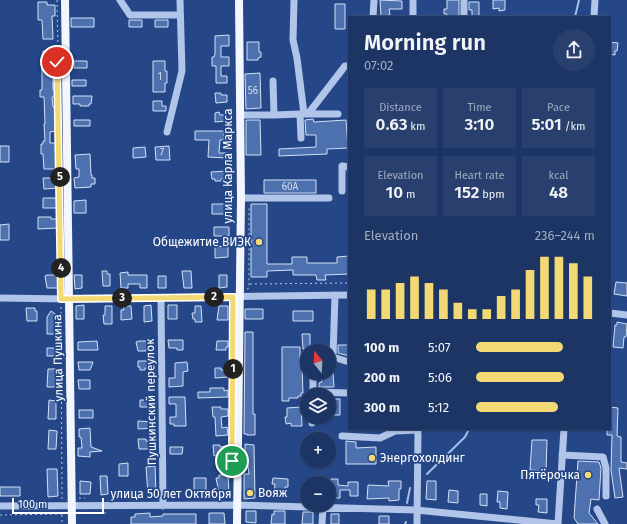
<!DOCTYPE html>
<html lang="en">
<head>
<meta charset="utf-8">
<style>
  body { margin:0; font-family:"Fira Sans",sans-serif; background:#29406e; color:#f1f3f6; height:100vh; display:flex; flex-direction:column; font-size:15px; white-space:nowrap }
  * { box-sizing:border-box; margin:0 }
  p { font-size:13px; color:#a0abbf }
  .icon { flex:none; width:22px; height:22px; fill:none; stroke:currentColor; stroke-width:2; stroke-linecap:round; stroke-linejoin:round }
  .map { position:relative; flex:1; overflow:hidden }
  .side { position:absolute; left:348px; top:16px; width:263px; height:414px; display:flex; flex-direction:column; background:#1c3565; border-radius:0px; box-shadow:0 1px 3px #0004,0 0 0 1px #3a5079 }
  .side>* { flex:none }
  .needle { width:26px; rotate:342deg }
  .buttons { position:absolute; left:300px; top:344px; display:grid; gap:8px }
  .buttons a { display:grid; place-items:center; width:36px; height:36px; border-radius:50%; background:#1c3565; box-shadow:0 1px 3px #0004,0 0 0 1px #3a5079; font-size:20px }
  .scale { position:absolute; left:12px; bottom:10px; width:92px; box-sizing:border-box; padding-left:4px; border:2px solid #fff; border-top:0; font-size:11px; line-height:14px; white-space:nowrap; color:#fff; -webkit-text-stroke:3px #254787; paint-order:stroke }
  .pin { position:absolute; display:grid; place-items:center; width:34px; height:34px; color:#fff; margin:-17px; border:2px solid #fff; border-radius:50%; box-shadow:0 1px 4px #0007 }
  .km { position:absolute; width:20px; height:20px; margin:-10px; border-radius:50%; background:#222; color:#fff; font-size:11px; line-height:20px; text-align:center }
  .round { display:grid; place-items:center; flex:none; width:42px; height:42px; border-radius:21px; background:#29406e }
  .overview { display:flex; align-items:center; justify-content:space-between; height:68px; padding:0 16px }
  h1 { font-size:22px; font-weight:600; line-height:30px }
  .figures { display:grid; grid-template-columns:repeat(3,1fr); gap:6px; height:68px; padding:4px 16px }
  .figures div { display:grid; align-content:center; border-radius:0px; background:#29406e; text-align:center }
  .figures b { font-size:17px; font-weight:600 }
  .figures small { font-size:11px; font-weight:400 }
  .figures p { font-size:11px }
  .chart { height:112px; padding:8px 16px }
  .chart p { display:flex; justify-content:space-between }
  .chart svg { width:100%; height:72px; margin-top:4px; stroke:#f3d974; stroke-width:6 }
  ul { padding:0 16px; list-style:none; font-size:13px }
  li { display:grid; grid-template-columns:64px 48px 1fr; align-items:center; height:30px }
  li i { height:10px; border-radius:5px; background:#f3d974 }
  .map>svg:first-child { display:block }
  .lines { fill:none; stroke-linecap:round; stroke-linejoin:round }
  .stream { stroke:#a4bfea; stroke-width:2 }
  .building { fill:#4d70af; stroke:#d4e1f7 }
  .path { stroke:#b0c5e9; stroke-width:1; stroke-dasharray:2 3; stroke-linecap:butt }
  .minor { stroke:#b0c5e9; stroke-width:7 }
  .major { stroke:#f3f6fe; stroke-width:8 }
  .route-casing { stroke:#fff; stroke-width:8 }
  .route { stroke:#f3d974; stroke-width:5 }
  .poi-dot { fill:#f3d974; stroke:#254787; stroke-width:1.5 }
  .labels { text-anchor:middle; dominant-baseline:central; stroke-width:3.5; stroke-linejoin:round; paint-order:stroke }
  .number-label { font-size:10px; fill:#d2dbeb }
  .street-label { font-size:12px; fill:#fff; stroke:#254787 }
  .poi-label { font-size:12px; fill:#fff; stroke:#254787; text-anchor:end }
</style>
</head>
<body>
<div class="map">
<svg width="627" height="524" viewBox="0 0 627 524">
  <rect width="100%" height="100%" fill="#254787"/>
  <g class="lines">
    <path class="stream" d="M575,17l4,-17
      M427,474l38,-37 4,-8
      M407,503l3,-15
      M405,524l1,-2"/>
  </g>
  <path class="building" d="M380,0l22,1v8h-13l1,6 -9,1z
    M447,0h12v17l-12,-1v-2h-3v-5h3z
    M493,0h12v10l-6,1v-3l-6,1z
    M38,2h9v3h8v11h-3l1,23h-10l-1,-19h-4z
    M469,2h10v15h-7v-7h-3z
    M335,4h10v25h-10z
    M71,18h23v9h-23z
    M129,20h13v7h-13z
    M155,20h13v7h-13z
    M229,35v11h-8v11h8v9h-8v10h6v7h-11v-17h-4v-9h2l1,-3v-18z
    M247,42h12v10h2v5l-3,1v2h-11z
    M610,42l8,1 -1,8h-2v4l-5,-1z
    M43,51h11l1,7h-12z
    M74,61h13v7h-13z
    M153,61h12v10h2v12h-2v9h-12z
    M42,68h12v11h-1v11h2v7h-3l1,10h3v24l-6,1v11h7l-1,26h-12l-1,-15h-2v-10h2v-3h2l-1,-17h1l-1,-27h-4v-7h2z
    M260,73l1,35 -15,1 -1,-35z
    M72,80h14v6h-14z
    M215,93h6v2h6v7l-11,1z
    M73,96h19l-1,8h-2v2h-9v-2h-7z
    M153,101h9v5h4v5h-13z
    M219,112l1,3h7l1,6 -13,1v-9z
    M313,119l1,3 32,-2 2,28 -21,1v5l-48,2v-7l37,-2v-12h-10l-1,-15z
    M74,120h16v6h-16z
    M246,120h14l1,35h-15z
    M195,131h29v9h-4l-1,13h8v5l-19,-1 1,-17h-14z
    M0,146h9v16h-9z
    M169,146l1,14h-14l-1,-13z
    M145,147l1,10 -13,1v-10z
    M90,154l1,21h1v3h3v6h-4v3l-16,1 -1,-10 5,-1v-8h-3l-1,-14z
    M227,171v7l-6,1v2h-6v-2h-3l-1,-7z
    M43,178h9v2h5l1,8 -14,1z
    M264,180h52v13h-52z
    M43,198h14l1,10h-15z
    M86,200v13h-12v-12z
    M212,204h13v3h2v7h-15z
    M251,204h16v60h25v-7h15v6h30v-6l12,-1v18l-24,1 1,5h-9l-1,-5h-23v-5l-26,1v6h-16z
    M38,217h13v2h7v9l-20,1z
    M9,224v16h-9v-15z
    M214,227h15v9h-15z
    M215,246l13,1v10l-13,1z
    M102,271h5v3h3v12h-7z
    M182,271h9l1,17h-8z
    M128,272v3h19v13h-7v-4h-12v4h-7l-1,-15z
    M47,275h12v13h-12l-2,-12z
    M74,275h8v13l-7,1z
    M219,275h8v12l-8,1z
    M158,276h8v12h-8z
    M616,282l11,1v13l-13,-2z
    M84,305v14h-8v-13z
    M151,305l1,16 -8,1v-16z
    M168,305h9v14h-9z
    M105,306h7v18h-8l-1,-9h2z
    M123,306h8l1,13 -11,1v-10h3z
    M195,306h6l1,16h-7v-3h-2l-1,-6h3z
    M219,306h9v14h-11z
    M26,308h9v3h2v10h-10z
    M245,309h18v10h-18z
    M51,311l7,5v18h-11v-17z
    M293,311h20v10h-20z
    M617,322l10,2 -1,13h-2l-1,11 -10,-1 2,-22h2z
    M245,332h8v82h2v21h-8v-1h-3z
    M302,334h8v15h-7z
    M168,340h15v10h-6v-2h-8z
    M97,341l1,9h-20v-8z
    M139,341h13l1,8h-7v2h-8l-2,-9z
    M217,341h11v6h-2v3h-10z
    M338,345h11v11l-11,-3z
    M282,347h18v20l2,-1 1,27h-2v3h-3v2h-9v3h-7z
    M47,348h11v8h-11z
    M138,361h14v7h-7v2h-5v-3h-2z
    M78,362h15l-3,8h-11z
    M187,362l1,9 -5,1v14l-14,1v-9h6v-15z
    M215,368h6v2h7v7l-13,1z
    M48,369h8l-1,18h-8z
    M324,373h9l1,14h-15v-4l3,-1 -1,-3h3z
    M78,380h12v9h-11z
    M210,388h14v3l4,-1v7l-30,1v-6h12z
    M169,397h16l1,29h-12v-2h-4v-7h6v-13h-7z
    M329,399h11v16h-11z
    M49,400l7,1v18h-8z
    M140,400h13l1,7h-14z
    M212,407h9v2h7v7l-7,1 1,11 5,-1 1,8 -12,1 -1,-19h-2z
    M301,407l1,19h-11v-3l-5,1 -1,-7h2v-9z
    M610,407l8,1 -1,28 4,1v25l6,1v6l-8,-1 4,29 -8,1 -4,-28 1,-35h-5v-6h3z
    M79,410h14v8h-14z
    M138,421l15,1 1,6 -16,1z
    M90,428l1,19 11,4 -12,1v5l-12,-1v-8h4l-1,-11h-2v-8z
    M49,430l8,1 -1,18h-8z
    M138,439h8v2h7v8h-14z
    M532,440h15l-1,31 -16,-1z
    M346,441l10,1v6l20,-1v17h-30z
    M245,444l9,1 1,53 -11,1v-25h5l-1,-9h-3z
    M213,445h7v2l8,-1 1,8 -15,2z
    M170,447h13l-1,7h-12z
    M578,461l21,1 2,6 -2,32 -8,-1 -2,14 9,11h-20l-4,-6z
    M128,463v13h-9v-12z
    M155,466l1,28h-8l-2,-27z
    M47,469h10l1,27 -10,1z
    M219,475h9l1,18h-10l-3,-15h3z
    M100,476h7l1,18 -7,1z
    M194,478h12v12h-4v2h-8z
    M273,478l15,1v8h-3v8l-11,-1 1,-10h-3z
    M331,479h7v6l10,1v-4h10v14h-8v-6h-10v8h-9z
    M80,481l11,1 -1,12h-10z
    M388,481h13v8h-2v11l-10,1v-3l-22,1 1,-14 21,1z
    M427,481h9v19l-10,-1z
    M0,487h20v9h-20z
    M449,490l9,1v12l-10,-1z
    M498,491l10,1 -1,17 -7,-1v-6h-3z
    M480,494h7v12l-7,-1z
    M536,499h11v14l-9,-1 1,-7h-3z
    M246,511h10v12l-10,-1z
    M274,511h11v13h-14l1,-10 2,1z
    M303,512h10v12h-11z
    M150,513v4l13,-1v-2h33v10h-65v-7h4v-3z
    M209,513h15l1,11h-16z
    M331,514h8v10h-8z
    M379,516h10v8h-10z"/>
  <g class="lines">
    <path class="path" d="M57,0l3,161
      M60,167v58
      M250,284l99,-1
      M247,289l2,-1v-83
      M61,307l1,192
      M79,498h6
      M79,513h29
      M0,515l64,-1
      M62,515v9"/>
    <path class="minor" d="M120,0l10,15h50
      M294,0l-1,40 4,18 7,56
      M413,0v17
      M373,17l1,-17
      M464,17v-17
      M594,17l1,-17
      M273,81l1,34 26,-1 1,24
      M306,114h32
      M308,114l37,-48h4
      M240,115h34
      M167,132l15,-61 -2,-71
      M342,191v-25l7,1
      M241,198h88
      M0,298l69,1 280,-4
      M161,298l2,208
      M610,313l17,2
      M329,357h4l16,5
      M333,357l2,-62
      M313,373v19l36,1
      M312,423v-6
      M394,429l1,2 23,-1
      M342,436l38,2 15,-7
      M562,455l41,2 3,11v28
      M0,506l237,-1 179,5 142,14
      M597,509l8,15
      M322,524l1,-16
      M417,524l1,-95
      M558,524l6,-95"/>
    <path class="major" d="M65,0l7,524
      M237,524l4,-326 -2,-198"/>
  </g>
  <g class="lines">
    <defs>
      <path id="route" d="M57,62l4,237 172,-2 -1,164"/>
    </defs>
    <use href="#route" class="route-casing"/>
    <use href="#route" class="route"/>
  </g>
  <g class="poi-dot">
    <circle cx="259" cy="242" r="4"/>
    <circle cx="372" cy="458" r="4"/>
    <circle cx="588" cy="475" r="4"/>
    <circle cx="250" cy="493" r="4"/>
  </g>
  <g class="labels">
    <g class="number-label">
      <text x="160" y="77">1</text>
      <text x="253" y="91">56</text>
      <text x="162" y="153">7</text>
      <text x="290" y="187">60А</text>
    </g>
    <g class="street-label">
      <text transform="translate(228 166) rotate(-90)">улица Карла Маркса</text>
      <text transform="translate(58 358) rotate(-91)">улица Пушкина</text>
      <text transform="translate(151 402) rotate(-91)">Пушкинский переулок</text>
      <text x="171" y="494">улица 50 лет Октября</text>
    </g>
    <g class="poi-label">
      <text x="251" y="242">Общежитие ВИЭК</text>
      <text x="380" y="458" text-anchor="start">Энергохолдинг</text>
      <text x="580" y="475">Пятёрочка</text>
      <text x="258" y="493" text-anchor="start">Вояж</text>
    </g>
  </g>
</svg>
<div class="buttons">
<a><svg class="needle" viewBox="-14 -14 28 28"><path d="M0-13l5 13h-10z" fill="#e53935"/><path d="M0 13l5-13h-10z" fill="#a0abbf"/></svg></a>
<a><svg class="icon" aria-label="layers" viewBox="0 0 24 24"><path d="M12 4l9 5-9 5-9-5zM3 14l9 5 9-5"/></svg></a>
<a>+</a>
<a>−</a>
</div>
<div class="scale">100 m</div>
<div class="pin" style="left:232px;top:461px;background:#1e9e55"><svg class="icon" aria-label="arrive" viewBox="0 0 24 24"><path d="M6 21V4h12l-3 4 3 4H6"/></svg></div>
<div class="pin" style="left:57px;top:62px;background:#d93025"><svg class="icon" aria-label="check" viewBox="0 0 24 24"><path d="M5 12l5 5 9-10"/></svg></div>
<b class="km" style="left:233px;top:369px">1</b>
<b class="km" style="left:214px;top:297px">2</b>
<b class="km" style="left:122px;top:298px">3</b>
<b class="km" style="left:61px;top:268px">4</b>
<b class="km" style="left:60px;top:177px">5</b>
<section class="side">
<div class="overview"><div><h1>Morning run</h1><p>07:02</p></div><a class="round"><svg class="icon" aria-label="share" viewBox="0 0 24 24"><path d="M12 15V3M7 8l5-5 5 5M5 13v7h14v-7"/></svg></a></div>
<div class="figures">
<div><p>Distance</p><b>0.63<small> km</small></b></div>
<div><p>Time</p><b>3:10</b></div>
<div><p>Pace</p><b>5:01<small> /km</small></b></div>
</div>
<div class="figures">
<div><p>Elevation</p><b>10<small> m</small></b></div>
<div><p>Heart rate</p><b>152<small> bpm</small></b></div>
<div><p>kcal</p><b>48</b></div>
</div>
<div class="chart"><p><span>Elevation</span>236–244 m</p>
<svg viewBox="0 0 160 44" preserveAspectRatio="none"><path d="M5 44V26M15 44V26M25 44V22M35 44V18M45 44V22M55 44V26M65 44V34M75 44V38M85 44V38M95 44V30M105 44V26M115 44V14M125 44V6M135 44V6M145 44V10M155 44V18"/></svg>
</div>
<ul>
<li><b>100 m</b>5:07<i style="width:73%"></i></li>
<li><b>200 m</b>5:06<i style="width:74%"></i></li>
<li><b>300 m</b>5:12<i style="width:69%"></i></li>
</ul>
</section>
</div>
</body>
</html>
